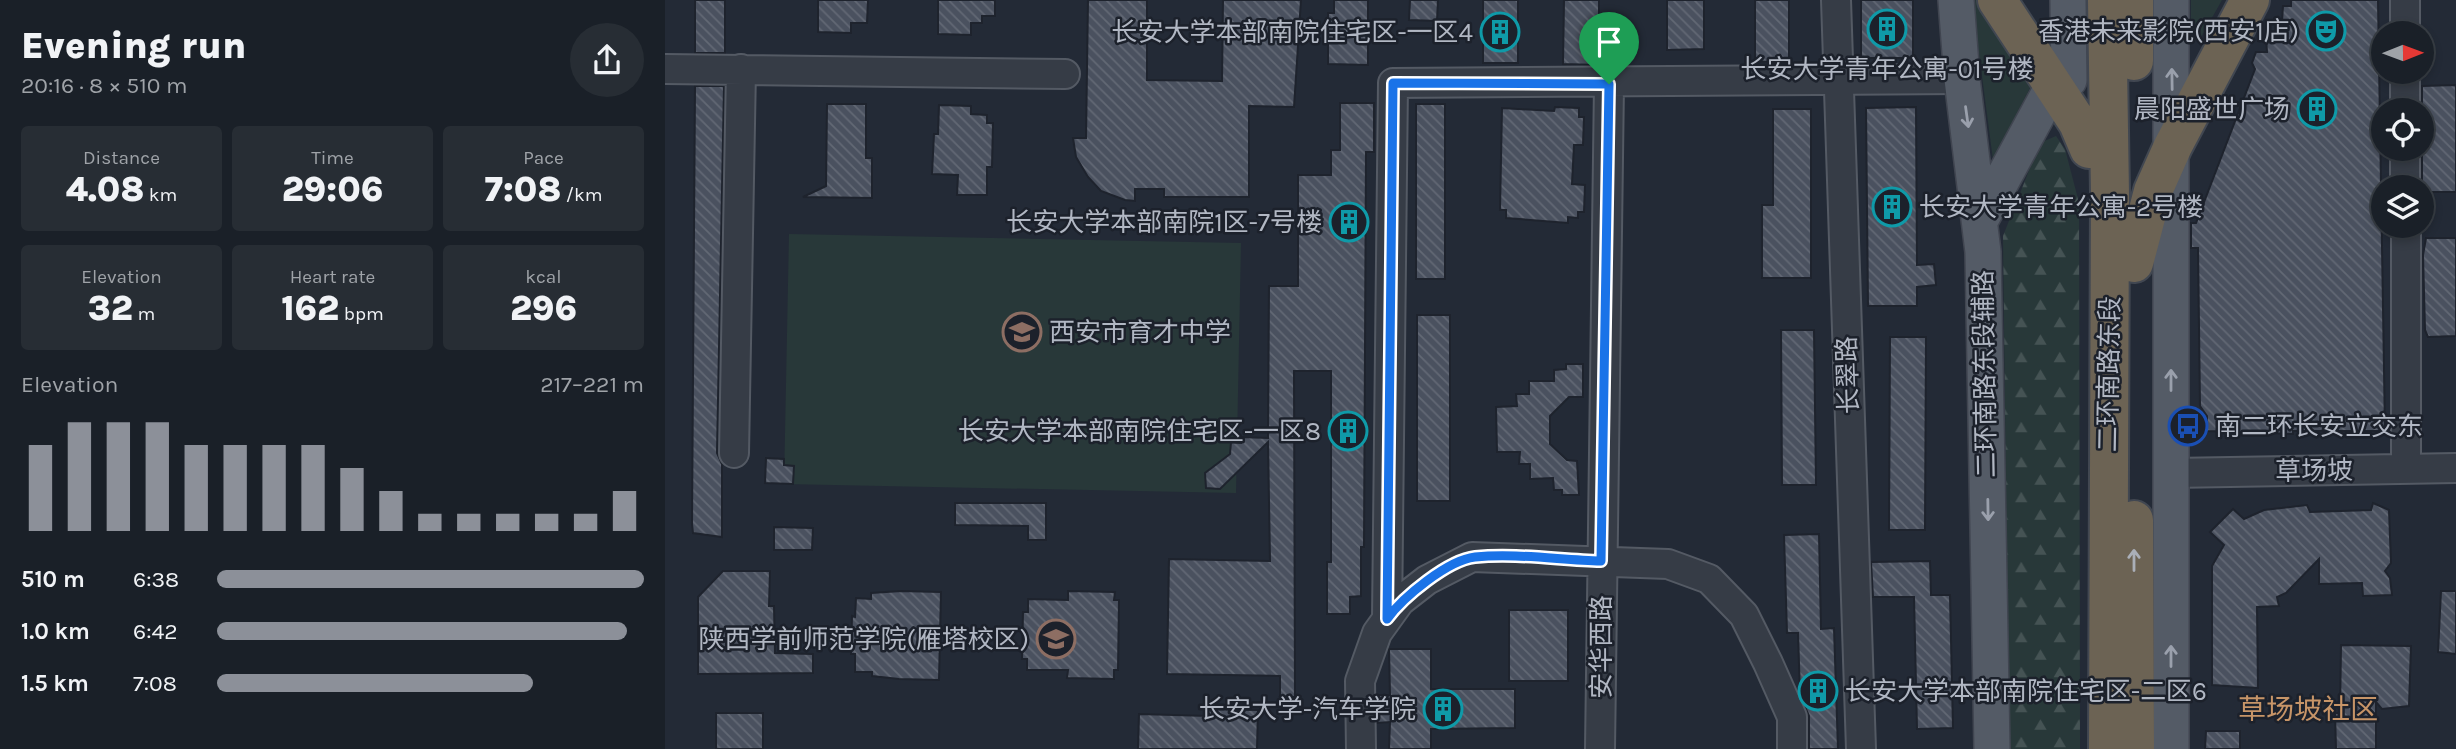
<!DOCTYPE html>
<html lang="en">
<head>
<meta charset="utf-8">
<style>
  body { margin:0; font-family:Karla,"Noto Sans SC",sans-serif; background:#272d34; color:#f1f3f6; height:100vh; display:flex; flex-direction:column; font-size:26px; white-space:nowrap }
  * { box-sizing:border-box; margin:0 }
  p { font-size:23px; color:#9fa3a8 }
  .icon { flex:none; width:38px; height:38px; fill:none; stroke:currentColor; stroke-width:2; stroke-linecap:round; stroke-linejoin:round }
  .map { position:relative; flex:1; overflow:hidden }
  .drawer { display:flex; flex-direction:column; background:#1a2028; width:665px }
  .drawer>* { flex:none }
  .needle { width:46px; rotate:89deg }
  .buttons { position:absolute; left:1706px; top:21px; display:grid; gap:14px }
  .buttons a { display:grid; place-items:center; width:63px; height:63px; border-radius:50%; background:#1a2028; box-shadow:0 4px 10px #0003,0 0 0 2px #383e45; font-size:35px }
  .pin { position:absolute; display:grid; place-items:center; width:60px; height:60px; color:#fff; margin:-72px -30px; border-radius:50% 50% 50% 0; rotate:-45deg; box-shadow:0 0 7px #0007 }
  .pin .icon { rotate:45deg }
  .round { display:grid; place-items:center; flex:none; width:74px; height:74px; border-radius:37px; background:#272d34 }
  .headline { display:flex; align-items:center; justify-content:space-between; height:119px; padding:0 21px }
  h1 { font-size:38px; font-weight:800; line-height:52px }
  .stats { display:grid; grid-template-columns:repeat(3,1fr); gap:10px; height:119px; padding:7px 21px }
  .stats div { display:grid; align-content:center; border-radius:7px; background:#272d34; text-align:center }
  .stats b { font-size:35px; font-weight:800 }
  .stats small { font-size:19px; font-weight:400 }
  .stats p { font-size:19px }
  .chart { height:196px; padding:14px 21px }
  .chart p { display:flex; justify-content:space-between }
  .chart svg { width:100%; height:126px; margin-top:7px; stroke:#8c9099; stroke-width:6 }
  ul { padding:0 21px; list-style:none; font-size:23px }
  li { display:grid; grid-template-columns:112px 84px 1fr; align-items:center; height:52px }
  li i { height:18px; border-radius:9px; background:#8c9099 }
  main { display:flex; flex:1; min-height:0 }
  .map>svg:first-child { display:block }
  .green { fill:#283839 }
  .forest { fill:url(#forest-firs) }
  .building { fill:url(#building-back-hatch); stroke:#1e232d; stroke-width:2 }
  .lines { fill:none; stroke-linecap:round; stroke-linejoin:round }
  .minor-casing { stroke:#545a64; stroke-width:32 }
  .major-casing { stroke:#404550; stroke-width:38 }
  .highway-casing { stroke:#414751; stroke-width:42 }
  .minor { stroke:#363c46; stroke-width:28 }
  .major { stroke:#545b66; stroke-width:35 }
  .highway { stroke:#6c6354; stroke-width:38 }
  .oneway { stroke:#9aa0ac }
  .oneway2 { stroke:#aaafb8 }
  .route-casing { stroke:#fff; stroke-width:14 }
  .route { stroke:#1a73e8; stroke-width:9 }
  .labels { text-anchor:middle; dominant-baseline:central; stroke-width:5; stroke-linejoin:round; paint-order:stroke }
  .poi-label { font-size:26px; fill:#b1b7c3; stroke:#1c212b; text-anchor:end }
  .street-label { font-size:26px; fill:#b1b7c3; stroke:#1c212b }
  .neighbourhood-label { font-size:28px; fill:#c79568; stroke:#1c212b }
</style>
</head>
<body>
<main>
<section class="drawer">
<div class="headline"><div><h1>Evening run</h1><p>20:16 · 8 × 510 m</p></div><a class="round"><svg class="icon" aria-label="share" viewBox="0 0 24 24"><path d="M12 15V3M7 8l5-5 5 5M5 13v7h14v-7"/></svg></a></div>
<div class="stats">
<div><p>Distance</p><b>4.08<small> km</small></b></div>
<div><p>Time</p><b>29:06</b></div>
<div><p>Pace</p><b>7:08<small> /km</small></b></div>
</div>
<div class="stats">
<div><p>Elevation</p><b>32<small> m</small></b></div>
<div><p>Heart rate</p><b>162<small> bpm</small></b></div>
<div><p>kcal</p><b>296</b></div>
</div>
<div class="chart"><p><span>Elevation</span>217–221 m</p>
<svg viewBox="0 0 160 44" preserveAspectRatio="none"><path d="M5 44V14M15 44V6M25 44V6M35 44V6M45 44V14M55 44V14M65 44V14M75 44V14M85 44V22M95 44V30M105 44V38M115 44V38M125 44V38M135 44V38M145 44V38M155 44V30"/></svg>
</div>
<ul>
<li><b>510 m</b>6:38<i style="width:100%"></i></li>
<li><b>1.0 km</b>6:42<i style="width:96%"></i></li>
<li><b>1.5 km</b>7:08<i style="width:74%"></i></li>
</ul>
</section>
<div class="map">
<svg width="1791" height="749" viewBox="0 0 1791 749">
  <defs>
    <pattern id="forest-firs" width="22" height="20" patternUnits="userSpaceOnUse" patternTransform="scale(1.75)"><rect width="22" height="20" fill="#283839"/><path d="M5 1l3.5 6h-7zM16 11l3.5 6h-7z" fill="#455354"/></pattern>
    <pattern id="building-back-hatch" width="6" height="6" patternUnits="userSpaceOnUse" patternTransform="scale(1.75)"><rect width="6" height="6" fill="#4a515f"/><path d="M-1 5l2 2M0 0l6 6M5-1l2 2" fill="none" stroke="#626874"/></pattern>
  </defs>
  <rect width="100%" height="100%" fill="#232a36"/>
  <path class="green" d="M1307,0h5l53,88 -37,72z
    M1526,0h31l-22,39 -9,1z
    M124,234l452,9 -5,250 -452,-9z"/>
  <path class="forest" d="M1391,136l9,13 14,54 1,546h-71l-6,-513 37,-93z"/>
  <path class="building" d="M30,0h30v53h-30z
    M153,0h50l-1,23h-16v10l-33,-1z
    M273,0h57v16h-13v7h-11v12l-33,-1z
    M423,0h59v80l75,1 1,-81h78l-7,107 -45,-1v91h-85v-8h-29v12l-10,-1 -24,-9 -13,-14 -12,-20 -3,-19h13z
    M669,0h34v65l-40,-1v-51h6z
    M745,0h28l-1,21 -28,-1z
    M818,0h35v63h-35z
    M899,0h35v65l-36,-1z
    M1002,0h37v49l-37,1z
    M1090,0h34v61l-34,1z
    M1196,0h52v58h-52z
    M1626,0h87l7,431h-92v3l-86,-3v-15l-7,-10 -2,-158h-7v-25h5l59,-154 -3,-6 4,-11h11l-1,-15 15,-1 2,-30h8z
    M1791,85v107h-34v-106z
    M30,86h29l-7,367 5,11v73l-29,-4 -1,-9z
    M675,103h34v49h-8l-2,395h-3v49l-11,1v17h-23v-52h4v-191h-37l1,326h-15v-21l-113,-2 2,-115 101,2 -2,-119 -48,47 -14,-1 -1,-15 25,-19 1,-12 10,1v-6l27,1 1,-152h29v-111h33v-25h9z
    M162,104h39v54h6v40l-69,-1 23,-11z
    M751,104h29v175h-29z
    M274,105l32,1v8l16,1v8h6l-1,44h-5v28h-30l1,-20 -26,-1 2,-40h4z
    M890,107l24,1v9h5l-1,28h-9l-2,39 13,1 -1,27h-6v6l-10,-1v6l-62,-5v-8h-6l2,-102 52,3z
    M1251,107l1,158 17,-1 2,21 -19,2v19h-49l-2,-198z
    M1108,109h38v169h-49v-73h11z
    M1761,238h30v98l-28,1 -3,-7 -2,-75z
    M752,315h33v186h-33z
    M1116,330h33l2,155h-34z
    M1225,337h36l-1,193h-36z
    M901,364h17v33h-14l-19,19v28l17,16 10,1 2,34h-17v-5h-8l-1,-12 -23,1v-15h-11l1,-12h-23l-1,-45 21,-1 -1,-12h13v-13h25v-11l12,-1z
    M101,458l18,1v6l10,1 -1,18 -28,-1z
    M290,503h91v37h-18v-14l-73,-1z
    M1708,503l16,7 2,53 -6,8 5,7 2,17 -29,1 -1,-13 -43,1v-25l-33,34 -9,4 2,9 -22,1 1,81 -46,-3v-119l12,-21 -14,-13 23,-23 11,10 20,-9 43,-5 3,7 61,-2z
    M109,527l39,1 -1,22h-38z
    M1154,534l2,95 13,-1 4,121h-29v-33l-9,-21 -2,-62h-11l-3,-98z
    M1265,561l1,34h19l3,133 -36,1 -3,-132h-41l-2,-35z
    M58,571h47l-1,35h5l1,47 38,1v19l-115,1v-77z
    M236,591l40,1 -2,88 -40,-1 -27,-3v-4h-17v-18h-4l1,-38 3,1 1,-19 15,1v-6z
    M403,591l47,1 -1,8h5l-1,70h-4v9l-47,-1 1,-8h-41v-11h-5l1,-47h5v-13l40,1z
    M1776,591h15v63l-18,-2z
    M844,610h59v71h-59z
    M1676,645l70,1 -2,60 -27,3 -6,-7v47h-40l-1,-36h5z
    M724,649h42v40h84v39l-84,1v20h-42l1,-27 -13,1v-28h13z
    M543,709l50,1 -1,39h-119l1,-35 69,2z
    M51,713h47v36h-47z
    M1541,731h34v18h-35z"/>
  <g class="lines">
    <defs>
      <path id="minor" d="M1171,0l25,749
        M1740,0v33
        M0,69l400,5
        M1740,72v38
        M1740,149v38
        M1741,226v243
        M69,453l7,-384
        M1507,473l284,-5
        M722,619l6,-536 569,-4
        M696,749l-1,-68 17,-48 23,-32 27,-21 45,-23 196,7 41,15 35,36 24,48 24,54v32
        M935,749l9,-665"/>
      <path id="major" d="M1291,0l6,79 21,173 9,497
        M1403,0l1,80
        M1506,0v749
        M1315,221l88,-163"/>
      <path id="highway" d="M1332,0l81,123 11,26
        M1442,0l3,194 -2,555
        M1469,61v-61
        M1469,263l19,-72 20,-45 77,-146
        M1469,520l1,229"/>
    </defs>
    <use href="#minor" class="minor-casing"/>
    <use href="#major" class="major-casing"/>
    <use href="#highway" class="highway-casing"/>
    <use href="#minor" class="minor"/>
    <use href="#major" class="major"/>
    <use href="#highway" class="highway"/>
  </g>
  <defs><path id="oneway-shaft" d="M-6 0H5M1.5-3L5.5 0L1.5 3" fill="none" stroke-width="1.6" stroke-linecap="round" stroke-linejoin="round" transform="scale(1.75)"/></defs>
  <g class="oneway">
    <use href="#oneway-shaft" transform="translate(1507 79) rotate(-91)"/>
    <use href="#oneway-shaft" transform="translate(1302 117) rotate(82)"/>
    <use href="#oneway-shaft" transform="translate(1506 380) rotate(-90)"/>
    <use href="#oneway-shaft" transform="translate(1323 510) rotate(89)"/>
    <use href="#oneway-shaft" transform="translate(1506 656) rotate(-90)"/>
  </g>
  <use class="oneway2" href="#oneway-shaft" transform="translate(1469 560) rotate(-90)"/>
  <g class="lines">
    <defs>
      <path id="route" d="M728,83l216,1 -8,477c-41,-1 -85,-8 -126,-4 -27,3 -72,40 -88,62z"/>
    </defs>
    <use href="#route" class="route-casing"/>
    <use href="#route" class="route"/>
  </g>
  <defs>
    <symbol id="building-ring" viewBox="-11 -11 22 22"><circle r="9.5" fill="#1c212b" stroke="#0f9aa8" stroke-width="1.5"/><path d="M-4-6H4V6H1V3H-1V6H-4ZM-2.5-4.3h1.7v1.8h-1.7ZM.8-4.3h1.7v1.8H.8ZM-2.5-1h1.7V.8h-1.7ZM.8-1h1.7V.8H.8Z" fill="#0f9aa8"/></symbol>
    <symbol id="theatre-ring" viewBox="-11 -11 22 22"><circle r="9.5" fill="#1c212b" stroke="#0f9aa8" stroke-width="1.5"/><path d="M-5-5.5Q0-4 5-5.5V0Q5 5 0 6Q-5 5-5 0ZM-3.3-2.5H-1v1.5H-3.3ZM1-2.5H3.3v1.5H1ZM-2.8 1Q0 5.5 2.8 1Z" fill="#0f9aa8"/></symbol>
    <symbol id="school-ring" viewBox="-11 -11 22 22"><circle r="9.5" fill="#1c212b" stroke="#8d6e63" stroke-width="1.5"/><path d="M0-5L7-2L0 1L-7-2ZM-4 1L0 2.5L4 1V4Q0 6-4 4Z" fill="#8d6e63"/></symbol>
    <symbol id="bus-ring" viewBox="-11 -11 22 22"><circle r="9.5" fill="#1c212b" stroke="#1a4fb4" stroke-width="1.5"/><path d="M-5-6H5V4H4V6H2V4H-2V6H-4V4H-5ZM-3.5-4V0h7V-4ZM-3.5 1.2v1.5H-2V1.2ZM2 1.2v1.5H3.5V1.2Z" fill="#1a4fb4"/></symbol>
    <symbol id="university-ring" viewBox="-11 -11 22 22"><circle r="9.5" fill="#1c212b" stroke="#8d6e63" stroke-width="1.5"/><path d="M0-5L7-2L0 1L-7-2ZM-4 1L0 2.5L4 1V4Q0 6-4 4Z" fill="#8d6e63"/></symbol>
  </defs>
  <g fill-rule="evenodd">
    <use href="#building-ring" x="1200" y="7" width="44" height="44"/>
    <use href="#theatre-ring" x="1639" y="9" width="44" height="44"/>
    <use href="#building-ring" x="813" y="10" width="44" height="44"/>
    <use href="#building-ring" x="1630" y="87" width="44" height="44"/>
    <use href="#building-ring" x="1205" y="185" width="44" height="44"/>
    <use href="#building-ring" x="662" y="200" width="44" height="44"/>
    <use href="#school-ring" x="335" y="310" width="44" height="44"/>
    <use href="#bus-ring" x="1501" y="404" width="44" height="44"/>
    <use href="#building-ring" x="661" y="409" width="44" height="44"/>
    <use href="#university-ring" x="369" y="617" width="44" height="44"/>
    <use href="#building-ring" x="1131" y="669" width="44" height="44"/>
    <use href="#building-ring" x="756" y="687" width="44" height="44"/>
  </g>
  <g class="labels">
    <g class="poi-label">
      <text x="1634" y="31">香港未来影院(西安1店)</text>
      <text x="808" y="32">长安大学本部南院住宅区-一区4</text>
      <text x="1222" y="69" text-anchor="middle">长安大学青年公寓-01号楼</text>
      <text x="1625" y="109">晨阳盛世广场</text>
      <text x="1254" y="207" text-anchor="start">长安大学青年公寓-2号楼</text>
      <text x="657" y="222">长安大学本部南院1区-7号楼</text>
      <text x="384" y="332" text-anchor="start">西安市育才中学</text>
      <text x="1550" y="426" text-anchor="start">南二环长安立交东</text>
      <text x="656" y="431">长安大学本部南院住宅区-一区8</text>
      <text x="364" y="639">陕西学前师范学院(雁塔校区)</text>
      <text x="1180" y="691" text-anchor="start">长安大学本部南院住宅区-二区6</text>
      <text x="751" y="709">长安大学-汽车学院</text>
    </g>
    <g class="street-label">
      <text transform="translate(1320 374) rotate(-91)">二环南路东段辅路</text>
      <text transform="translate(1444 374) rotate(-89)">二环南路东段</text>
      <text transform="translate(1183 375) rotate(-92)">长翠路</text>
      <text transform="translate(1649 471) rotate(-1)">草场坡</text>
      <text transform="translate(936 647) rotate(-90)">安华西路</text>
    </g>
    <g class="neighbourhood-label">
      <text x="1643" y="709">草场坡社区</text>
    </g>
  </g>
</svg>
<div class="buttons">
<a><svg class="needle" viewBox="-14 -14 28 28"><path d="M0-13l5 13h-10z" fill="#e53935"/><path d="M0 13l5-13h-10z" fill="#9fa3a8"/></svg></a>
<a><svg class="icon" aria-label="locate" viewBox="0 0 24 24"><circle cx="12" cy="12" r="6"/><path d="M12 2v4M12 18v4M2 12h4M18 12h4"/></svg></a>
<a><svg class="icon" aria-label="layers" viewBox="0 0 24 24"><path d="M12 4l9 5-9 5-9-5zM3 14l9 5 9-5"/></svg></a>
</div>
<div class="pin" style="left:944px;top:84px;background:#1e9e55"><svg class="icon" aria-label="arrive" viewBox="0 0 24 24"><path d="M6 21V4h12l-3 4 3 4H6"/></svg></div>
</div>
</main>
</body>
</html>
